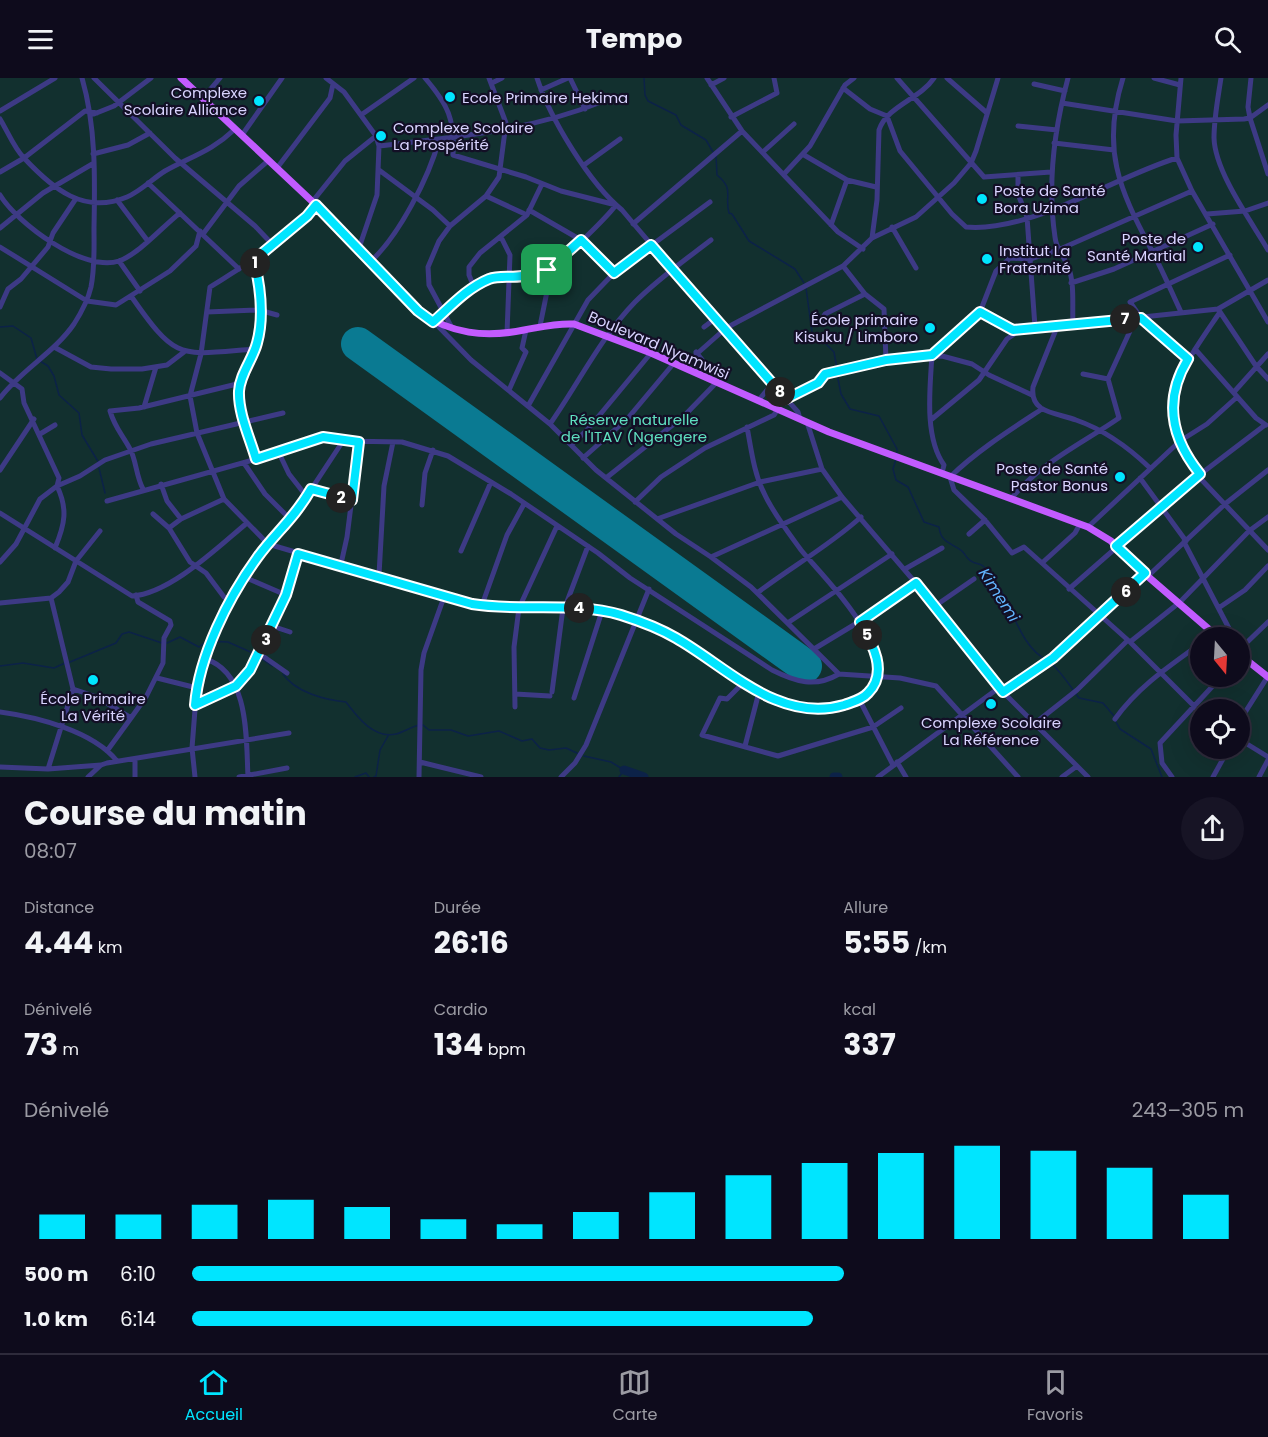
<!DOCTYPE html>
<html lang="fr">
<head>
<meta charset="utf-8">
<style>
  body { margin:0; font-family:Poppins,sans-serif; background:#171425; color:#f1f3f6; height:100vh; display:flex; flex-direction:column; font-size:22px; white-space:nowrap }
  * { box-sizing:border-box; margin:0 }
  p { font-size:20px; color:#9b9ba3 }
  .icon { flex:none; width:33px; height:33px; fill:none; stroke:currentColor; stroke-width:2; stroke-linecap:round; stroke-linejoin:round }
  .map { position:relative; height:699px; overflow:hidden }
  .details { display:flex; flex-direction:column; background:#0e0b1c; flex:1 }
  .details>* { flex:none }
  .needle { width:39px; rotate:162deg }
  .buttons { position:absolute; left:1190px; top:549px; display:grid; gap:12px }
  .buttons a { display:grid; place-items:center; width:60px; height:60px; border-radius:50%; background:#0e0b1c; box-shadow:0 6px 24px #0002,0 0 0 2px #2e2b3b; font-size:30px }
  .pin { position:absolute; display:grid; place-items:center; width:51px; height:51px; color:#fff; margin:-26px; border-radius:12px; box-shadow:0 3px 9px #0006 }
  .km { position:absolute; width:30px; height:30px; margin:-15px; border-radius:50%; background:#222; color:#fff; font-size:16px; line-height:30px; text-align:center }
  .round { display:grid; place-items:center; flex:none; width:63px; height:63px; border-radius:32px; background:#171425 }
  .headline { display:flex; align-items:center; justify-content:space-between; height:102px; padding:0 24px }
  h1 { font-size:33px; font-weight:700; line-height:45px }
  .stats { display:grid; grid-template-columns:repeat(3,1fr); gap:9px; height:102px; padding:6px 24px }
  .stats div { display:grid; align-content:center }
  .stats b { font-size:30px; font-weight:700 }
  .stats small { font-size:16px; font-weight:400 }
  .stats p { font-size:16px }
  .chart { height:168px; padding:12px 24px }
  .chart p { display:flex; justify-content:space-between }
  .chart svg { width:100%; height:108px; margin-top:6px; stroke:#00e5ff; stroke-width:6 }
  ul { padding:0 24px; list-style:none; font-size:20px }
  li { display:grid; grid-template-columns:96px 72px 1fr; align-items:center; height:45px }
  li i { height:15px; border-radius:8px; background:#00e5ff }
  header { display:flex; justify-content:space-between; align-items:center; height:78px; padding:0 24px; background:#0e0b1c; font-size:27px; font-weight:700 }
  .menu { display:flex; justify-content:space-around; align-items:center; height:84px; border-top:2px solid #2e2b3b; background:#0e0b1c; font-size:16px; color:#9b9ba3 }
  .menu a { display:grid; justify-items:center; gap:3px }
  .menu .current { color:#00e5ff }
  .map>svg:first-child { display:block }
  .green { fill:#12302f; fill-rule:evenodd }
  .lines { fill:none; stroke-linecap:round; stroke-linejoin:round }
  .stream { stroke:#0c2248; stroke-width:1.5 }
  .river { stroke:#0c2248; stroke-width:9 }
  .runway { stroke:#0a7a92; stroke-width:34 }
  .minor { stroke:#3d3a85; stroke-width:5 }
  .major { stroke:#c25bff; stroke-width:7 }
  .route-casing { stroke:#fff; stroke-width:12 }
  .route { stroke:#00e5ff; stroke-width:8 }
  .poi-dot { fill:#00e5ff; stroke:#130f26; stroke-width:2 }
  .labels { text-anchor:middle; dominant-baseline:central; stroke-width:4.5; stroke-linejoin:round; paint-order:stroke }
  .poi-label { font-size:15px; fill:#d9d4ff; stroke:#130f26; text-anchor:end }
  .street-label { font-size:15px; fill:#d9d4ff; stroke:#130f26 }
  .park-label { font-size:15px; fill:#5fe0c0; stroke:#130f26 }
  .water-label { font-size:16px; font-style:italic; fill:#62b6ff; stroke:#130f26 }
</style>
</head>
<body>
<header><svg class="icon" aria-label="menu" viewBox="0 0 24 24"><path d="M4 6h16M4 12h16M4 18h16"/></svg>Tempo<svg class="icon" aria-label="search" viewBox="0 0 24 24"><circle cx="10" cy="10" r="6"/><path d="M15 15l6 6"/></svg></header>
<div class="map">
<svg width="1268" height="699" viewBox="0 0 1268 699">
  <rect width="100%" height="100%" fill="#130f26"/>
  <path class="green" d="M0,0h1268v699h-1268zM1200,560h39v38h-39zM1200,632h39v38h-39z"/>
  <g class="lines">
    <path class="stream" d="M644,0l1,17 3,6 28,14 5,10 25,15 7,12
      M716,78l1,19c18,15 7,20 12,38l3,1 17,27 46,28 9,14
      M806,210l6,44 6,11 6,-1 10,10 3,17
      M0,249l13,-1 18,12 6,21
      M40,283l8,5 6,10 5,19 20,18 3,22 17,28
      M837,296l4,20 9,15 29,7 18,33v6
      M896,381l-3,10 3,11 12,7 16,35 15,5c2,16 11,15 23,24 3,3 5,8 9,10 3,3 9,2 12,5 27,23 32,79 64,94
      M99,390l6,25
      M167,565l13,-6 19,10 8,-6 21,1 27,12
      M259,579l13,9
      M70,584l46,-19 6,-9 7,-2 33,11
      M1051,585c11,10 20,24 28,35l24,5 11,13
      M0,588l23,-3 31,5 11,-5
      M283,596c12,18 42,26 63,28 12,16 28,37 50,32 8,-2 15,-7 23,-9
      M1115,642l5,9 31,20 11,28
      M423,647l6,5h22l17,6 31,-5 23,10 10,-2 8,9 9,2 17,-2 13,6
      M584,678l27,6 13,8 -5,7
      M355,699l11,-4 3,4
      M374,699l2,-1 4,-26 8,-14"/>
    <path class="river" d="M624,692l20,7
      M834,699h4"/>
    <path class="runway" d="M358,266l447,322"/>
    <path class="minor" d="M94,0l81,80 80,68 18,19
      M326,0l18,14 32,44 3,10 -2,49 -19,56
      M425,0c23,27 30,41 28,77l73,22 35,14 55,14c-9,12 -55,58 -68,64 -18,9 -36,4 -55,8 -23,5 -43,29 -59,45
      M537,0c13,40 52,105 85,132 57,68 117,135 176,202l2,7
      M570,0l15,31
      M707,0l35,53 96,101 25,17
      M897,0l87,99 67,-5
      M947,0l40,35
      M1068,0c-14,52 -21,105 -13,159 1,12 8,18 13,29 7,17 4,41 5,59
      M1123,0c-22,70 -4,111 28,171 11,20 20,42 30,63
      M1154,0l26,7
      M1181,0l-5,57 1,23 15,33 76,131
      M1221,0c-3,20 -7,40 -7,60 1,34 37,83 54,112
      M492,5l10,-5
      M1034,6l31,7
      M711,7l13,-7
      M843,10l27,21 17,7 13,35 52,63 14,13c65,6 150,-51 211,-69
      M541,12l27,-12
      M203,20l17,-20
      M1062,25l115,18 67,-2 6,-1 -2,-11 3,-29
      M1268,27l-18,13 18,56
      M0,33l55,-33
      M94,36l20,-8 37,-28
      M361,37l53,-37
      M731,39l46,-24 -3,-15
      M0,41c8,13 14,29 24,39 29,31 60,57 103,39 14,-6 25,-18 38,-26 27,-15 47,-20 70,-42
      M1018,48l39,4
      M242,57l40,-57
      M1054,65l60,7
      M379,68c75,-9 151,-15 222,-44
      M764,73l30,-27
      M93,76l35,-9 22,-12
      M804,77l43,25 29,7
      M584,87l36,-26
      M277,90l53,-70 3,-14
      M379,92l54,40 17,16
      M0,94l24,-14 61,-47 12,2
      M784,96l26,-28 35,-61 9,-7
      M1018,97v19l9,23 8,110
      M148,105l91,86
      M0,117c17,28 84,78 119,66 20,-7 44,-35 61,-48
      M486,118l41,19
      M117,122l30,40
      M312,124l33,-41 31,-25
      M316,127c-27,35 -69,59 -106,82l-9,67 -11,42 7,37 27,66 44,45 204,60c54,9 109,-3 162,15 22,7 42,18 61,30 48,31 109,85 168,48 51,-32 -41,-121 -62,-147 -13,-18 -28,-37 -37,-57 -10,-19 -13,-45 -17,-66
      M529,132l52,30 33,33
      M1207,136l38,-3 23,-8
      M633,146l109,-93
      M831,147l16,-45
      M892,149l24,41
      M0,150l43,-35 51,-30
      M203,156l36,-48 30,-26
      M501,159l9,18 -3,78
      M872,160l5,-38 2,-70c8,-24 41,-31 55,-52
      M0,169l87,54 29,4 54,-34 26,-25 4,-15
      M254,182c6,26 10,57 3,83 -4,16 -17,31 -18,48 -1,22 11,47 17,68
      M119,183l21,30
      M370,184c29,-26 59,-85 69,-122
      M843,188l22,28 19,15 2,51
      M1071,205l43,-14 99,-45
      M474,209l-5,-12v-8l11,-14 47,-38 15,-31
      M131,218c46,66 48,59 124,53
      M0,229l8,-18 13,-10 27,-32 5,-14 22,-33
      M207,234l52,-2 18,5
      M980,234l25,15 13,3
      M1220,234l36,54 12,13
      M433,243l38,39 79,64 46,46 80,64 35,23 40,30 88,87 61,4 36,8 82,91
      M821,243l4,-7 40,-20
      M540,248l12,-59
      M704,249l12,-9
      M1057,249l-24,60c-1,8 1,16 8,21 9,6 25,8 35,12 29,10 52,27 74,48
      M452,250l-23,-43 -1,-18 11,-26 11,-15 36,-30 13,-19 7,-54 -17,-45
      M54,269l37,20 20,2h31l25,-4 17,-13
      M1195,271l61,69 10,7
      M696,274l7,9 -6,13
      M1189,281l-48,-41 -11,-16 100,-47
      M682,289l44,-39 117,-62 29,-28 44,-21 38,-34 17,-20 5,-12 22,-73
      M0,295l22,16 2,14 35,75 -2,8c11,23 8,38 -2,62
      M1083,296l25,5
      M509,312l17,-38 -4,-4 4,-18
      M1234,314l34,-38
      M0,320c21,-28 54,-45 74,-74 7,-11 14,-24 17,-37 4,-20 3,-39 3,-59 1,-50 2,-102 -12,-150
      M786,321l32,-16 7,-9 61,-14 56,-4 30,8 17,11 43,20
      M758,323l14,-17
      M528,328l60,-106 26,-27 96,-71
      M144,329l12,-40
      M1042,331c-32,21 -64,41 -92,68l4,13 31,30 27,33 12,-6 106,95 70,70
      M932,341l47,-39 28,-41 13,-9 198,-21 50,-29
      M807,344l15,47 20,28 120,140 41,55 85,85
      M550,346c28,-40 51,-87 85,-122 24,-24 50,-42 76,-62
      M40,356l15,-9
      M571,367l17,-16 63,-76
      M279,375l10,21 18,23
      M583,380l45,-40 46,-55
      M244,385l21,31 26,26
      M0,392l34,-51
      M942,395l2,-8c-20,-28 -14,-77 -12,-110l48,-43 16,-41 14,-13 20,1 28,-9 134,-59
      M1200,396c-52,-65 -20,-103 20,-162l-2,-3
      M1198,398l70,74
      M606,400l78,-62 32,-33
      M1140,400l46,63
      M161,406l6,17 14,18
      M143,411c-7,-13 -7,-30 -13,-40 -8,-15 -15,-21 -20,-38l29,-3 102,-25
      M311,411l41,11
      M1011,421c27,-35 72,-56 108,-81l-11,-39 28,-61
      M107,423l189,-53 30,-11 17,4 59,1 46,14 63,38 87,59 32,25 142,92c24,12 43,18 67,4
      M635,424l26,-25 44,-29 69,-33 4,-6
      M422,427l3,-32 8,-23
      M0,435l132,83c38,-2 86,-49 115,-73
      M153,436l16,14 21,34 16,11 18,24 7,4
      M657,441l103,-37 62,-13
      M1088,449l92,-86 27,-17 30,-27
      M169,450l12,-9 43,-20
      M969,456l16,-14
      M1184,464l50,96
      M461,473l30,-69
      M711,479l131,-60
      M0,484l16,-18 24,-45 17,-13 23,-10 25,-16 46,-16 132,-31
      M1042,485l33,-30 5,-9
      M341,486l6,-27 12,-95
      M905,491l37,-21
      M379,497l5,-89 9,-44
      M1148,498l77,-72 43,-34
      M244,499l42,18
      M1069,511l129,-113 67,-51
      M757,515c34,-26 72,-47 104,-76
      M0,525l51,-5 8,-6 9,-10 8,-21 24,-30
      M482,527l25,-70 17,-31
      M935,528l39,-27
      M565,529l23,-61
      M1220,529l25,-17 23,-24
      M789,544l103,-68
      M272,548l18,6
      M1130,564l50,-40 69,-71 19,-14
      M814,571l81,-49 21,-17
      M1239,572l29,-28
      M205,581c45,13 41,81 43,118
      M287,595l-30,-21c19,-19 33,-72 41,-98
      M157,600l40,10
      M744,604l-17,17 -7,-1 -18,37 76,21 95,-29 28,-19
      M73,611l24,8 34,21 15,-21 17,-34 1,-25 7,-13 -1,-4 -32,-19 -2,-7
      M552,614l11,-84
      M1003,614l50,-34 92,-85
      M515,616l35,2
      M574,620l28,-87
      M859,621l34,66
      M195,627l41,-19 14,-16 7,-18
      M515,629l-1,-60 5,-39 38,-82
      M0,634c37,5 93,19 117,49
      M1115,641c23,-32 53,-52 85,-75
      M1239,644l29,-46
      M1034,646l43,-34 50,-49
      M1239,661l29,18
      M745,668l14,-54
      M107,673l24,-33
      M420,684l61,15
      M897,684l9,15
      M0,689l48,2 53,-4
      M48,691l25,-80 -22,-91
      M88,699l13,-12 6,-2 182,-30
      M135,699v-18
      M195,699l-3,-29 5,-64 27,-71 33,-56 34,-37 52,-79
      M239,699l48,-9
      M419,699l2,-107 3,-17 20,-56
      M561,699l14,-14 11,-18 63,-156
      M878,699l122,-90
      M1062,699l15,-11
      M1172,699l-10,-14 -2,-20 62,-67
      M1213,699l16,-29
      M1259,699l9,-17"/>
    <path class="major" d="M181,0l135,127 102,106c33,23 67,27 106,19 17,-3 32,-7 50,-6l77,29 178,79 259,95 23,14 19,20 89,77
      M1239,576l29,23"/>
  </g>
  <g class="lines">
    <defs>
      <path id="route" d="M316,127l102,106 15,11c18,-16 34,-34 56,-43 10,-4 22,-1 33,-3 26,-4 40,-19 59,-36l33,33 37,-28 135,154 32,-16 7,-9 61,-14 46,-5 48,-43 33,18 128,-12 47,41c-25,41 -17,79 12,115l-84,72 29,27 -92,85 -50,34 -87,-109 -56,39c12,21 29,50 8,71 -6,7 -16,9 -24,12 -65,19 -117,-38 -168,-67 -17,-10 -36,-17 -55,-23 -48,-14 -99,-3 -149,-11l-174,-50 -12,41 -36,75 -14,16 -41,19c4,-49 33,-107 62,-147 18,-25 37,-39 54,-69l41,11 7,-58 -36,-5 -67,22c-6,-21 -18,-46 -17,-68 1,-17 14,-32 18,-48 7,-25 3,-58 -3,-83l53,-44z"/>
    </defs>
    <use href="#route" class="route-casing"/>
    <use href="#route" class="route"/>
  </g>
  <g class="poi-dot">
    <circle cx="450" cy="19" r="6"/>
    <circle cx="259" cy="23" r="6"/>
    <circle cx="381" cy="58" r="6"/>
    <circle cx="982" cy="121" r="6"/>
    <circle cx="1198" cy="169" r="6"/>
    <circle cx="987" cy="181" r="6"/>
    <circle cx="930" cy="250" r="6"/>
    <circle cx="1120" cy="399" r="6"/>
    <circle cx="93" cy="602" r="6"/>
    <circle cx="991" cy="626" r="6"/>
  </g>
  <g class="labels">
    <g class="poi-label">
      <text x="247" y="14">Complexe<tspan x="247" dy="17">Scolaire Alliance</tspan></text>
      <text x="462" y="19" text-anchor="start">Ecole Primaire Hekima</text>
      <text x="393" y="49" text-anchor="start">Complexe Scolaire<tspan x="393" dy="17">La Prospérité</tspan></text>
      <text x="994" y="112" text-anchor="start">Poste de Santé<tspan x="994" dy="17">Bora Uzima</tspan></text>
      <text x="1186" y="160">Poste de<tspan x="1186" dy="17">Santé Martial</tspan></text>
      <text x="999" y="172" text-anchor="start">Institut La<tspan x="999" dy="17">Fraternité</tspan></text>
      <text x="918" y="241">École primaire<tspan x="918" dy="17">Kisuku / Limboro</tspan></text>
      <text x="1108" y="390">Poste de Santé<tspan x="1108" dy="17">Pastor Bonus</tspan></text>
      <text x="93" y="620" text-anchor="middle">École Primaire<tspan x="93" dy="17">La Vérité</tspan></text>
      <text x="991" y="644" text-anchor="middle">Complexe Scolaire<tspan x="991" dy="17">La Référence</tspan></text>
    </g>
    <g class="street-label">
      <text transform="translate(659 267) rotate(23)">Boulevard Nyamwisi</text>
    </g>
    <g class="park-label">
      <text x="634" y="341">Réserve naturelle<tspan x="634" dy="17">de l'ITAV (Ngengere</tspan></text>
    </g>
    <g class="water-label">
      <text transform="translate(999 517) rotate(57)">Kimemi</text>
    </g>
  </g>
</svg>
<div class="buttons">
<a><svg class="needle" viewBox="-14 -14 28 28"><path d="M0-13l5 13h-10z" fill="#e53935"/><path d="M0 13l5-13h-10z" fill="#9b9ba3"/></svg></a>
<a><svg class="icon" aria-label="locate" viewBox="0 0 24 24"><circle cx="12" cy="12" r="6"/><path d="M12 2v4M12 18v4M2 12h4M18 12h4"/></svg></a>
</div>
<div class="pin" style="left:547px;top:192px;background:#1e9e55"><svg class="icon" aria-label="arrive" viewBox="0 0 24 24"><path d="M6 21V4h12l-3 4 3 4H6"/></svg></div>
<b class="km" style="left:255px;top:185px">1</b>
<b class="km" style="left:341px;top:420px">2</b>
<b class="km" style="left:266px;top:562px">3</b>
<b class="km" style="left:579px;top:530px">4</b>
<b class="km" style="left:867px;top:557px">5</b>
<b class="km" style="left:1126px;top:514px">6</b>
<b class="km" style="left:1125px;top:241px">7</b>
<b class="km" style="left:780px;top:314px">8</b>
</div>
<section class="details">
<div class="headline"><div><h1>Course du matin</h1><p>08:07</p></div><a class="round"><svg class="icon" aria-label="share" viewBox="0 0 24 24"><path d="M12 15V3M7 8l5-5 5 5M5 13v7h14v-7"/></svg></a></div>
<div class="stats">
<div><p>Distance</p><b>4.44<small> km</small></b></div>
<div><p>Durée</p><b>26:16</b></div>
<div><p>Allure</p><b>5:55<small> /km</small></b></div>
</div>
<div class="stats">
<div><p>Dénivelé</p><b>73<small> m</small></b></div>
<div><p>Cardio</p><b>134<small> bpm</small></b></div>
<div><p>kcal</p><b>337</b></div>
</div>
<div class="chart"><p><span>Dénivelé</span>243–305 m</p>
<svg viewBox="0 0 160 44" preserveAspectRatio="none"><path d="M5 44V34M15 44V34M25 44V30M35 44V28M45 44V31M55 44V36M65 44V38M75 44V33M85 44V25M95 44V18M105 44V13M115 44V9M125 44V6M135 44V8M145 44V15M155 44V26"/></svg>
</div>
<ul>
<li><b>500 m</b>6:10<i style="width:62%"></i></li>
<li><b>1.0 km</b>6:14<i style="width:59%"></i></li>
</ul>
</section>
<nav class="menu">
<a class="current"><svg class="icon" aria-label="home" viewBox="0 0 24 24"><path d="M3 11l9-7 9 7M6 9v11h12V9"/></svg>Accueil</a>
<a><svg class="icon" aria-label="map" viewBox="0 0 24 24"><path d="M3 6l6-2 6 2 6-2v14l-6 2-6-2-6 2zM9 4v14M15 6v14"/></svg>Carte</a>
<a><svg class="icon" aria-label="saved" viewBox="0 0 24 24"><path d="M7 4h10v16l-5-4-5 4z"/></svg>Favoris</a>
</nav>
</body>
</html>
